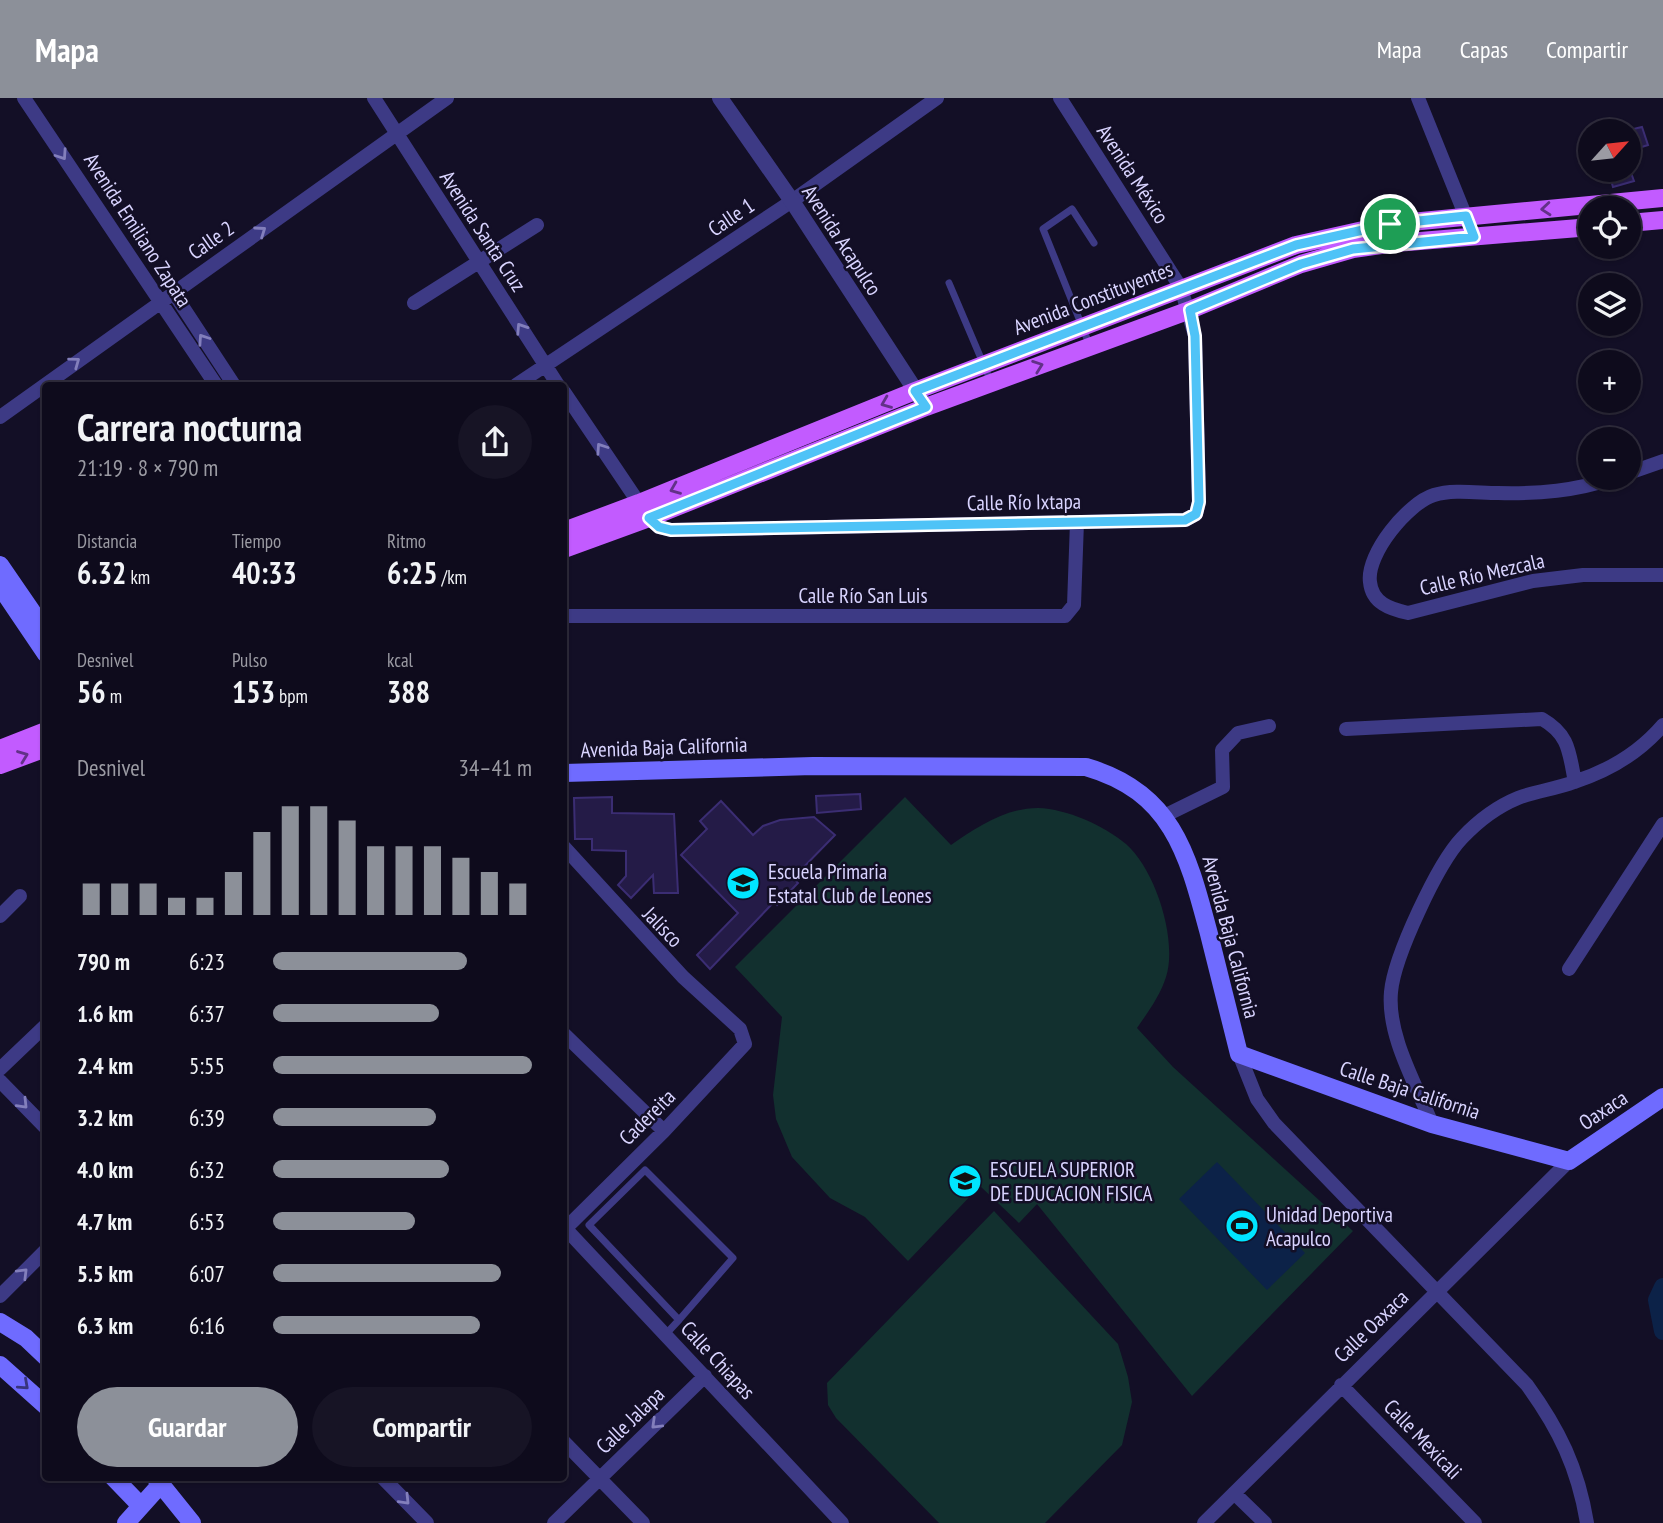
<!DOCTYPE html>
<html lang="es">
<head>
<meta charset="utf-8">
<style>
  body { margin:0; font-family:"PT Sans Narrow",sans-serif; background:#171425; color:#f1f3f6; height:100vh; display:flex; flex-direction:column; font-size:26px; white-space:nowrap }
  * { box-sizing:border-box; margin:0 }
  p { font-size:23px; color:#9b9ba3 }
  .icon { flex:none; width:38px; height:38px; fill:none; stroke:currentColor; stroke-width:2; stroke-linecap:round; stroke-linejoin:round }
  .map { position:relative; flex:1; overflow:hidden }
  .panel { position:absolute; left:42px; top:284px; width:525px; height:1099px; display:flex; flex-direction:column; background:#0e0b1c; border-radius:7px; box-shadow:0 2px 5px #0004,0 0 0 2px #2e2b3b }
  .panel>* { flex:none }
  .needle { width:46px; rotate:63deg }
  .controls { position:absolute; left:1578px; top:21px; display:grid; gap:14px }
  .controls a { display:grid; place-items:center; width:63px; height:63px; border-radius:50%; background:#0e0b1c; box-shadow:0 2px 5px #0004,0 0 0 2px #2e2b3b; font-size:35px }
  .pin { position:absolute; display:grid; place-items:center; width:60px; height:60px; color:#fff; margin:-30px; border:4px solid #fff; border-radius:50%; box-shadow:0 2px 7px #0007 }
  .round { display:grid; place-items:center; flex:none; width:74px; height:74px; border-radius:37px; background:#171425 }
  .headline { display:flex; align-items:center; justify-content:space-between; height:119px; padding:0 35px }
  h1 { font-size:38px; font-weight:800; line-height:52px }
  .metrics { display:grid; grid-template-columns:repeat(3,1fr); gap:10px; height:119px; padding:7px 35px }
  .metrics div { display:grid; align-content:center }
  .metrics b { font-size:30px; font-weight:800 }
  .metrics small { font-size:19px; font-weight:400 }
  .metrics p { font-size:19px }
  .chart { height:196px; padding:14px 35px }
  .chart p { display:flex; justify-content:space-between }
  .chart svg { width:100%; height:126px; margin-top:7px; stroke:#8c9099; stroke-width:6 }
  .primary-button { display:flex; gap:14px; margin-top:auto; padding:14px 35px }
  .primary-button a { flex:1; height:80px; border-radius:42px; background:#8c9099; color:#fff; font-size:28px; font-weight:800; line-height:80px; text-align:center }
  .primary-button a+a { background:#171425; color:#f1f3f6 }
  ul { padding:0 35px; list-style:none; font-size:23px }
  li { display:grid; grid-template-columns:112px 84px 1fr; align-items:center; height:52px }
  li i { height:18px; border-radius:9px; background:#8c9099 }
  header { display:flex; align-items:center; gap:42px; box-sizing:border-box; height:98px; padding:0 35px; background:#8c9099; color:#fff }
  header strong { font-size:33px }
  nav { display:flex; gap:38px; margin-inline-start:auto; font-size:24px }
  .map>svg:first-child { display:block }
  .green { fill:#12302f }
  .water { fill:#0c2248 }
  .lines { fill:none; stroke-linecap:round; stroke-linejoin:round }
  .canal { stroke:#0c2248; stroke-width:18 }
  .building { fill:#241b47; stroke:#3b2d73; stroke-width:2 }
  .service { stroke:#3d3a85; stroke-width:7 }
  .minor { stroke:#3d3a85; stroke-width:14 }
  .tertiary { stroke:#3d3a85; stroke-width:16 }
  .secondary { stroke:#6f6bff; stroke-width:18 }
  .primary { stroke:#c25bff; stroke-width:18 }
  .oneway { stroke:#837fbc }
  .oneway2 { stroke:#623188 }
  .oneway3 { stroke:#38347d }
  .route-casing { stroke:#fff; stroke-width:14 }
  .route { stroke:#4fc3f7; stroke-width:9 }
  .labels { text-anchor:middle; dominant-baseline:central; stroke-width:5; stroke-linejoin:round; paint-order:stroke }
  .street-label { font-size:21px; fill:#d9d4ff; stroke:#130f26 }
  .poi-label { font-size:21px; fill:#d9d4ff; stroke:#130f26; text-anchor:start }
</style>
</head>
<body>
<header>
<strong>Mapa</strong>
<nav><a>Mapa</a><a>Capas</a><a>Compartir</a></nav>
</header>
<div class="map">
<svg width="1663" height="1425" viewBox="0 0 1663 1425">
  <rect width="100%" height="100%" fill="#130f26"/>
  <path class="green" d="M905,699l46,48c25,-17 54,-37 87,-37 29,1 65,17 88,36 29,25 52,96 40,133 -6,19 -18,35 -29,51l36,39 180,164 -161,165 -155,-192 -18,19 -39,-37 -72,75 -43,-44 -35,-19 -38,-41 -16,-38 -3,-24 9,-78 -47,-50z
    M994,1113l124,133 10,33 4,25 -10,43 -77,78h-106l-103,-105 -8,-13 -1,-22z"/>
  <path class="water" d="M1217,1064l88,91 -38,37 -88,-91z"/>
  <g class="lines">
    <path class="canal" d="M1663,1189l-6,13 6,31"/>
  </g>
  <path class="building" d="M1642,29l6,18 -19,6v-21z
    M1608,72h22l4,11 -21,6z
    M860,696l1,15 -44,4 -1,-17z
    M612,699v16l62,1 4,79h-24l-1,-18 -22,23 -13,-13 8,-9v-25l-34,-1v-11h-17l-1,-41z
    M721,703l32,34 10,-9 17,-6 34,-3 21,18 -42,43 5,5 -21,22 -3,-3 -64,67 -13,-14 41,-42 -57,-58 26,-26 -7,-8z"/>
  <g class="lines">
    <path class="service" d="M949,185l42,99
      M1090,248l-47,-117 29,-20 22,34
      M645,1072l88,88 -54,62 -90,-95z
      M665,1237l14,-15"/>
    <path class="minor" d="M24,0l192,287
      M374,0l184,287
      M1418,0l56,139
      M173,194l61,93
      M414,205l123,-78
      M516,287l276,-184 145,-103
      M564,294l85,126 10,9 12,3 514,-10 11,-6 3,-12 -4,-166 -14,-48 -121,-190
      M0,319l447,-319
      M1629,375l34,-12
      M1614,380c-39,13 -75,16 -116,15 -19,0 -45,-4 -64,2 -26,8 -68,59 -64,87 2,21 20,27 38,31l125,-32 50,-6h80
      M564,518h501l9,-11 3,-83
      M1346,631l196,-10c28,16 27,34 33,63
      M1164,718l59,-29 -1,-37 16,-17 31,-7
      M564,749l119,130 57,52 5,15 -81,87 -99,98
      M0,818l20,-20
      M1569,871l94,-145
      M564,936l100,97
      M1239,956l18,45 17,24 253,262c32,44 51,83 60,138
      M0,971l46,-44
      M0,983l46,47
      M1432,1026c-16,-40 -45,-88 -41,-132 3,-35 47,-129 71,-154 16,-17 34,-31 56,-40 18,-7 38,-9 56,-16 34,-11 66,-30 89,-57
      M564,1129l278,296
      M0,1198l46,-46
      M1341,1287l134,138
      M564,1344l79,81
      M382,1379l45,46
      M1234,1395l31,30
      M554,1425l151,-147
      M1204,1425l365,-362"/>
    <path class="tertiary" d="M720,0l72,103 131,201"/>
    <path class="secondary" d="M0,467l46,67
      M0,488l46,68
      M564,675l249,-7 273,1c87,25 102,88 123,167 10,40 20,80 30,120l193,70 137,37 94,-64
      M0,1224l26,16 20,19
      M0,1267l46,41
      M113,1379l28,29
      M155,1379l37,46
      M126,1425l35,-39"/>
    <path class="primary" d="M1629,125l34,-3
      M564,433l75,-28 276,-112 381,-146 94,-21 273,-26
      M564,451l85,-31 277,-111 264,-97 111,-46 52,-15 43,-6 195,-16
      M0,651l46,-18
      M0,667l46,-17"/>
  </g>
  <defs><path id="oneway-chevron" d="M-2-3.5L2.5 0L-2 3.5" fill="none" stroke-width="1.6" stroke-linecap="round" stroke-linejoin="round" transform="scale(1.75)"/></defs>
  <g class="oneway">
    <use href="#oneway-chevron" transform="translate(62 57) rotate(56)"/>
    <use href="#oneway-chevron" transform="translate(261 133) rotate(-35)"/>
    <use href="#oneway-chevron" transform="translate(521 230) rotate(-123)"/>
    <use href="#oneway-chevron" transform="translate(203 241) rotate(-124)"/>
    <use href="#oneway-chevron" transform="translate(75 264) rotate(-36)"/>
    <use href="#oneway-chevron" transform="translate(601 350) rotate(-124)"/>
    <use href="#oneway-chevron" transform="translate(23 1006) rotate(46)"/>
    <use href="#oneway-chevron" transform="translate(23 1175) rotate(-45)"/>
    <use href="#oneway-chevron" transform="translate(656 1326) rotate(136)"/>
    <use href="#oneway-chevron" transform="translate(405 1402) rotate(46)"/>
  </g>
  <g class="oneway2">
    <use href="#oneway-chevron" transform="translate(1546 111) rotate(175)"/>
    <use href="#oneway-chevron" transform="translate(1038 268) rotate(-20)"/>
    <use href="#oneway-chevron" transform="translate(886 305) rotate(158)"/>
    <use href="#oneway-chevron" transform="translate(675 391) rotate(158)"/>
    <use href="#oneway-chevron" transform="translate(23 658) rotate(-21)"/>
  </g>
  <use class="oneway3" href="#oneway-chevron" transform="translate(24 1287) rotate(42)"/>
  <g class="lines">
    <defs>
      <path id="route" d="M1466,118l8,21 -121,12 -52,15 -111,46 5,26 4,166 -3,12 -11,6 -514,10 -12,-3 -10,-9 277,-111 -11,-16 381,-146 94,-21z"/>
    </defs>
    <use href="#route" class="route-casing"/>
    <use href="#route" class="route"/>
  </g>
  <defs>
    <symbol id="school-disc" viewBox="-11 -11 22 22"><circle r="9.5" fill="#00e5ff" stroke="#130f26"/><path d="M0-5L7-2L0 1L-7-2ZM-4 1L0 2.5L4 1V4Q0 6-4 4Z" fill="#111"/></symbol>
    <symbol id="stadium-disc" viewBox="-11 -11 22 22"><circle r="9.5" fill="#00e5ff" stroke="#130f26"/><path d="M0-5a6.5 5 0 1 0 0 10a6.5 5 0 1 0 0-10ZM-3.5-1.8h7v3.6h-7Z" fill="#111"/></symbol>
  </defs>
  <g fill-rule="evenodd">
    <use href="#school-disc" x="724" y="766" width="38" height="38"/>
    <use href="#school-disc" x="946" y="1064" width="38" height="38"/>
    <use href="#stadium-disc" x="1223" y="1109" width="38" height="38"/>
  </g>
  <g class="labels">
    <g class="street-label">
      <text transform="translate(1133 76) rotate(57)">Avenida México</text>
      <text transform="translate(731 119) rotate(-34)">Calle 1</text>
      <text transform="translate(138 132) rotate(57)">Avenida Emiliano Zapata</text>
      <text transform="translate(483 133) rotate(57)">Avenida Santa Cruz</text>
      <text transform="translate(211 142) rotate(-35)">Calle 2</text>
      <text transform="translate(842 142) rotate(57)">Avenida Acapulco</text>
      <text transform="translate(1093 200) rotate(-21)">Avenida Constituyentes</text>
      <text transform="translate(1024 404) rotate(-1)">Calle Río Ixtapa</text>
      <text transform="translate(1482 476) rotate(-13)">Calle Río Mezcala</text>
      <text x="863" y="497">Calle Río San Luis</text>
      <text transform="translate(664 649) rotate(-2)">Avenida Baja California</text>
      <text transform="translate(663 829) rotate(46)">Jalisco</text>
      <text transform="translate(1231 839) rotate(75)">Avenida Baja California</text>
      <text transform="translate(1410 992) rotate(18)">Calle Baja California</text>
      <text transform="translate(1603 1012) rotate(-34)">Oaxaca</text>
      <text transform="translate(647 1019) rotate(-45)">Cadereita</text>
      <text transform="translate(1371 1228) rotate(-44)">Calle Oaxaca</text>
      <text transform="translate(718 1262) rotate(47)">Calle Chiapas</text>
      <text transform="translate(630 1322) rotate(-44)">Calle Jalapa</text>
      <text transform="translate(1423 1341) rotate(46)">Calle Mexicali</text>
    </g>
    <g class="poi-label">
      <text x="768" y="773">Escuela Primaria<tspan x="768" dy="24">Estatal Club de Leones</tspan></text>
      <text x="990" y="1071">ESCUELA SUPERIOR<tspan x="990" dy="24">DE EDUCACION FISICA</tspan></text>
      <text x="1266" y="1116">Unidad Deportiva<tspan x="1266" dy="24">Acapulco</tspan></text>
    </g>
  </g>
</svg>
<div class="controls">
<a><svg class="needle" viewBox="-14 -14 28 28"><path d="M0-13l5 13h-10z" fill="#e53935"/><path d="M0 13l5-13h-10z" fill="#9b9ba3"/></svg></a>
<a><svg class="icon" aria-label="locate" viewBox="0 0 24 24"><circle cx="12" cy="12" r="6"/><path d="M12 2v4M12 18v4M2 12h4M18 12h4"/></svg></a>
<a><svg class="icon" aria-label="layers" viewBox="0 0 24 24"><path d="M12 4l9 5-9 5-9-5zM3 14l9 5 9-5"/></svg></a>
<a>+</a>
<a>−</a>
</div>
<div class="pin" style="left:1390px;top:126px;background:#1e9e55"><svg class="icon" aria-label="arrive" viewBox="0 0 24 24"><path d="M6 21V4h12l-3 4 3 4H6"/></svg></div>
<section class="panel">
<div class="headline"><div><h1>Carrera nocturna</h1><p>21:19 · 8 × 790 m</p></div><a class="round"><svg class="icon" aria-label="share" viewBox="0 0 24 24"><path d="M12 15V3M7 8l5-5 5 5M5 13v7h14v-7"/></svg></a></div>
<div class="metrics">
<div><p>Distancia</p><b>6.32<small> km</small></b></div>
<div><p>Tiempo</p><b>40:33</b></div>
<div><p>Ritmo</p><b>6:25<small> /km</small></b></div>
</div>
<div class="metrics">
<div><p>Desnivel</p><b>56<small> m</small></b></div>
<div><p>Pulso</p><b>153<small> bpm</small></b></div>
<div><p>kcal</p><b>388</b></div>
</div>
<div class="chart"><p><span>Desnivel</span>34–41 m</p>
<svg viewBox="0 0 160 44" preserveAspectRatio="none"><path d="M5 44V33M15 44V33M25 44V33M35 44V38M45 44V38M55 44V29M65 44V15M75 44V6M85 44V6M95 44V11M105 44V20M115 44V20M125 44V20M135 44V24M145 44V29M155 44V33"/></svg>
</div>
<ul>
<li><b>790 m</b>6:23<i style="width:75%"></i></li>
<li><b>1.6 km</b>6:37<i style="width:64%"></i></li>
<li><b>2.4 km</b>5:55<i style="width:100%"></i></li>
<li><b>3.2 km</b>6:39<i style="width:63%"></i></li>
<li><b>4.0 km</b>6:32<i style="width:68%"></i></li>
<li><b>4.7 km</b>6:53<i style="width:55%"></i></li>
<li><b>5.5 km</b>6:07<i style="width:88%"></i></li>
<li><b>6.3 km</b>6:16<i style="width:80%"></i></li>
</ul>
<div class="primary-button"><a>Guardar</a><a>Compartir</a></div>
</section>
</div>
</body>
</html>
